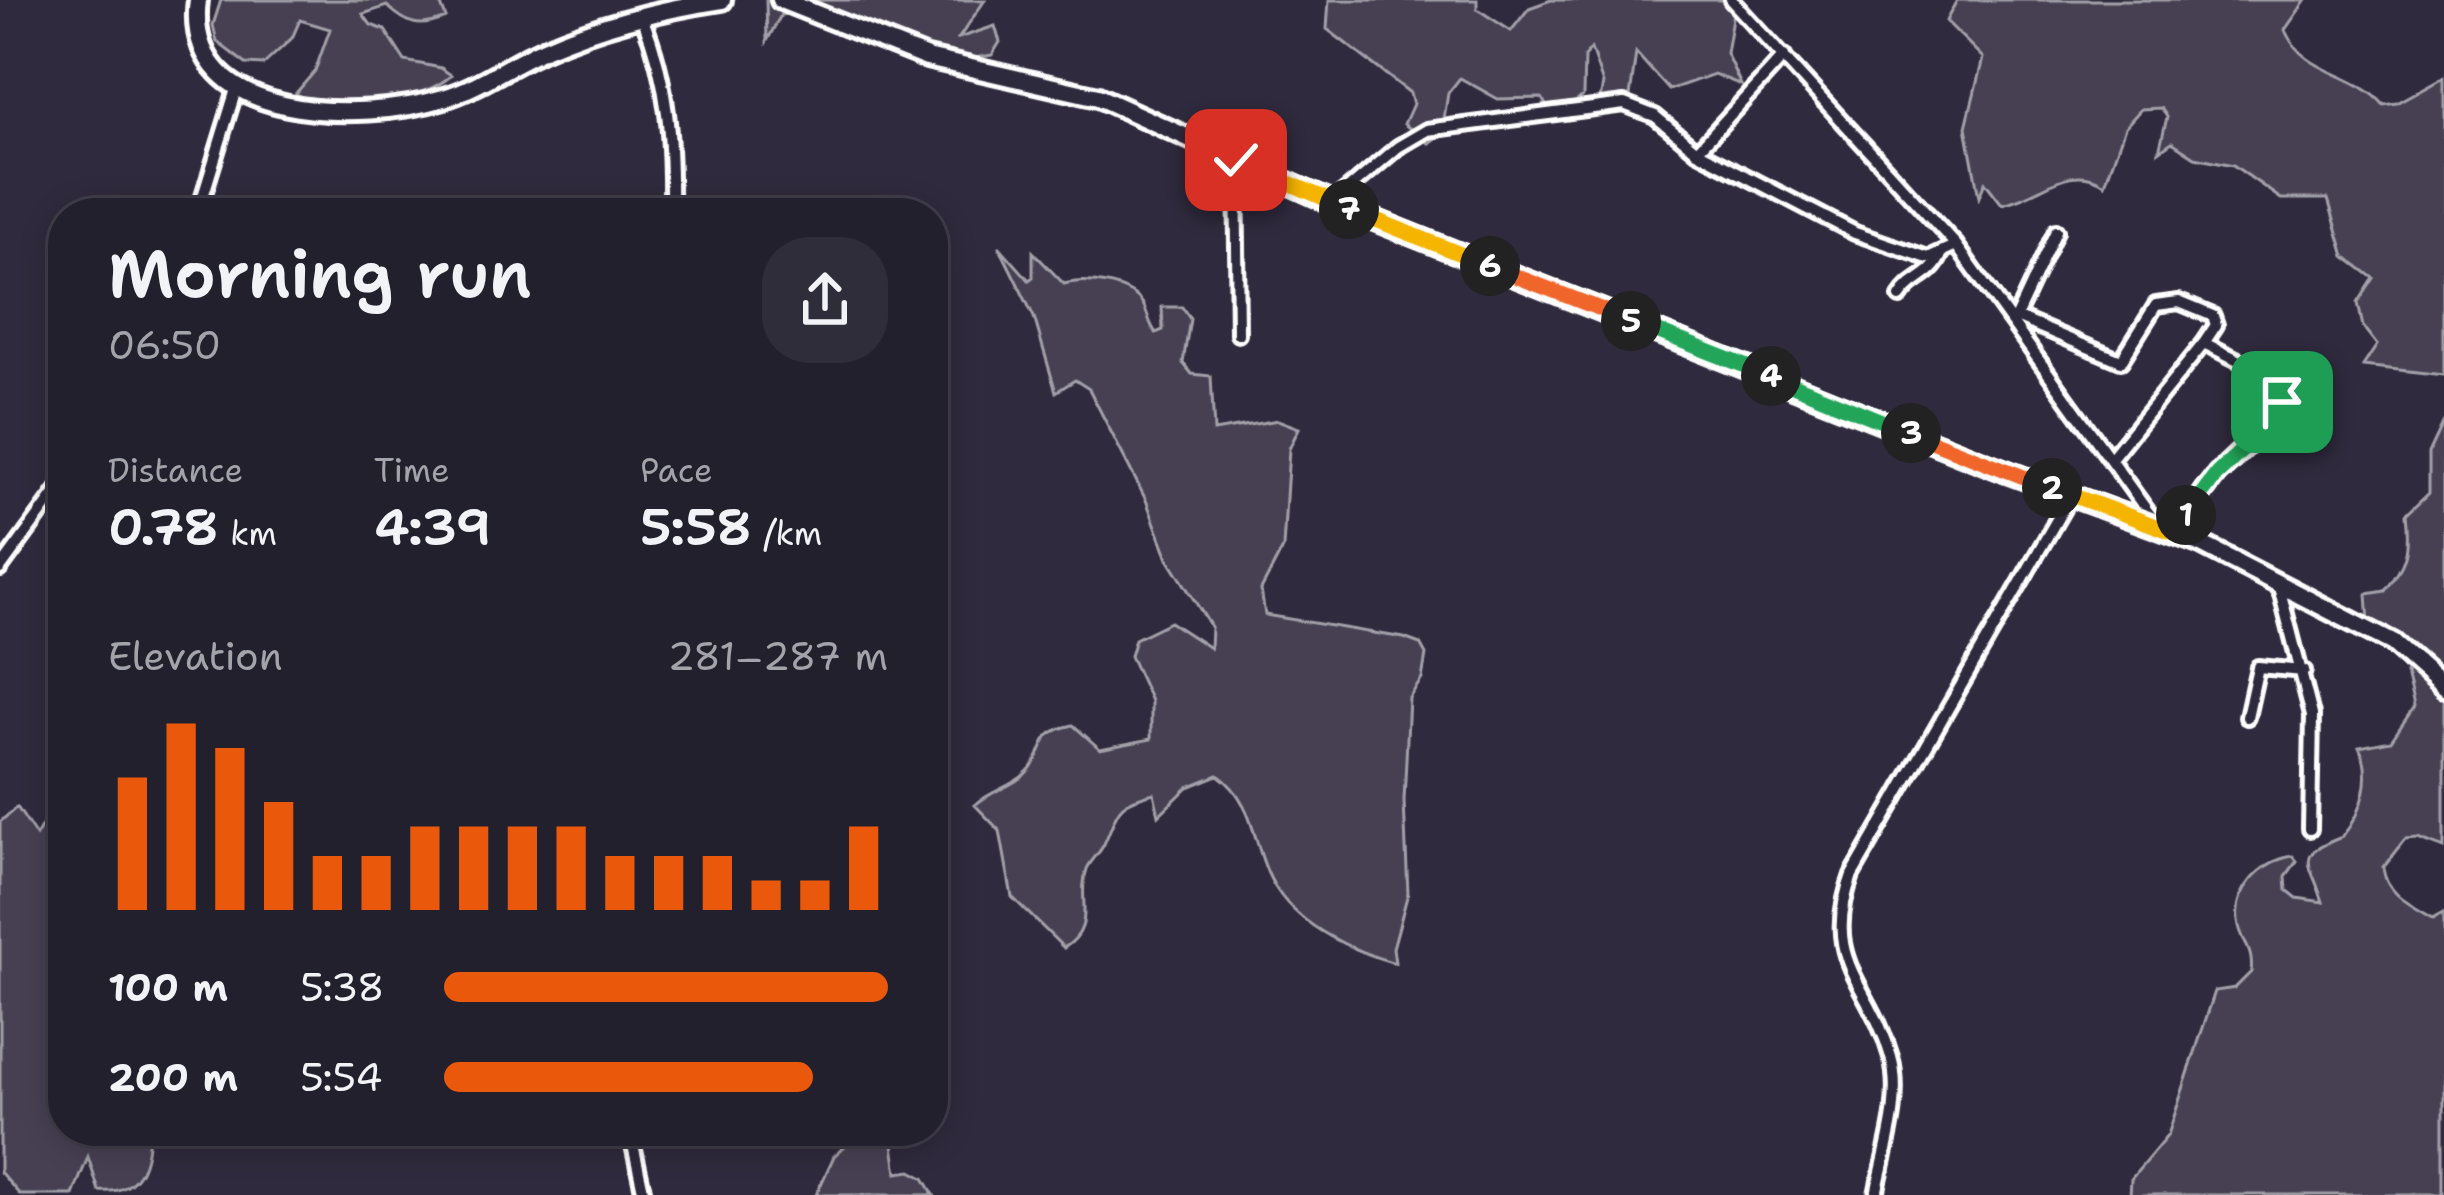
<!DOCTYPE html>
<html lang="en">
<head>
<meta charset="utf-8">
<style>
  body { margin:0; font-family:"Shantell Sans",sans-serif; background:#2f2d3a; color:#f1f3f6; height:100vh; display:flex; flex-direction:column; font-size:45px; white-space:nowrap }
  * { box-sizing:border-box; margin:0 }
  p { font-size:39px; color:#a3a3aa }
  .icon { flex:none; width:66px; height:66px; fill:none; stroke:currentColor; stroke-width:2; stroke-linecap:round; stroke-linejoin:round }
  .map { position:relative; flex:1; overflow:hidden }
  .details { position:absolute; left:48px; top:198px; width:900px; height:948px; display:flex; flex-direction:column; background:#23202e; border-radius:48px; box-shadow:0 6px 30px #0003,0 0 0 3px #403e4a }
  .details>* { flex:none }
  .pin { position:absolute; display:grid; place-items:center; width:102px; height:102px; color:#fff; margin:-51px; border-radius:24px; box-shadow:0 6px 18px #0006 }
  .km { position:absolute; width:60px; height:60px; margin:-30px; border-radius:50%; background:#222; color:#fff; font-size:33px; line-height:60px; text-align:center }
  .round { display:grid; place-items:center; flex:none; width:126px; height:126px; border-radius:48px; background:#2f2d3a }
  .summary { display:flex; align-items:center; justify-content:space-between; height:204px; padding:0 60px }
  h1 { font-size:66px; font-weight:600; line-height:90px }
  .metrics { display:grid; grid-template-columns:repeat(3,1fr); gap:18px; height:204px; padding:12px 60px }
  .metrics div { display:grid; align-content:center }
  .metrics b { font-size:51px; font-weight:600 }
  .metrics small { font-size:33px; font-weight:400 }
  .metrics p { font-size:33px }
  .chart { height:336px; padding:24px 60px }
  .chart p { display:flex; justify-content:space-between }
  .chart svg { width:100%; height:216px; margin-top:12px; stroke:#ea580c; stroke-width:6 }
  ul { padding:0 60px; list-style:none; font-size:39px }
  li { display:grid; grid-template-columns:192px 144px 1fr; align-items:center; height:90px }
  li i { height:30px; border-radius:15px; background:#ea580c }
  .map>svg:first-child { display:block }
  .green { fill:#464152; stroke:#a2a0a8; stroke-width:3 }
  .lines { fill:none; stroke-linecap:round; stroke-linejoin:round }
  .minor-casing { stroke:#fff; stroke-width:20 }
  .primary-casing { stroke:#fff; stroke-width:26 }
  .minor { stroke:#2f2a3d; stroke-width:10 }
  .primary { stroke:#2f2a3d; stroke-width:16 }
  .split-1-casing { stroke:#fff; stroke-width:24 }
  .split-2-casing { stroke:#fff; stroke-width:24 }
  .split-3-casing { stroke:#fff; stroke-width:24 }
  .split-4-casing { stroke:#fff; stroke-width:24 }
  .split-5-casing { stroke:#fff; stroke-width:24 }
  .split-6-casing { stroke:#fff; stroke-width:24 }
  .split-7-casing { stroke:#fff; stroke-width:24 }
  .split-8-casing { stroke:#fff; stroke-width:24 }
  .split-1 { stroke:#22a559; stroke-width:15 }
  .split-2 { stroke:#f5b400; stroke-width:15 }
  .split-3 { stroke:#f0652b; stroke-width:15 }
  .split-4 { stroke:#22a559; stroke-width:15 }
  .split-5 { stroke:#22a559; stroke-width:15 }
  .split-6 { stroke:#f0652b; stroke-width:15 }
  .split-7 { stroke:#f5b400; stroke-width:15 }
  .split-8 { stroke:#f5b400; stroke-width:15 }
</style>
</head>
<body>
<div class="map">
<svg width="2444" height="1195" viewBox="0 0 2444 1195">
  <rect width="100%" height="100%" fill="#2f2a3d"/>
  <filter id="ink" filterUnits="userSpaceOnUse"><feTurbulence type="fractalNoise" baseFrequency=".00833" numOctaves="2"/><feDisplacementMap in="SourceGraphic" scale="24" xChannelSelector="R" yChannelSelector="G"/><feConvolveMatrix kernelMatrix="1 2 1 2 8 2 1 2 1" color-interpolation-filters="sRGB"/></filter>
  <g filter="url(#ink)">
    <path class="green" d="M221,0h218l7,18c-27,11 -38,7 -59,-12l-24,8 8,11 14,5 20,31 36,7 10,7c-23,26 -130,43 -155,18l19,-22 15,-42 -30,-9 -8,18 -29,27 -17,-1 -29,-22 -4,-17z
      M766,0h219l-26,38 36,-12 5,16 -8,13c-74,18 -139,-55 -211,-40l-14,26z
      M1329,0h148v9l34,22 18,-23 22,-8h184l-9,53 15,32 -27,-11 -45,16 -33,-37 -7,51 -12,7 -17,-12 3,-15 -12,-35 -7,8 -1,39 -18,15 -14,3 -9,-16 -44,1 -38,-21 -12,15 -6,40 -13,10 -25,-19 9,-20 -3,-11 -83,-64z
      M1957,0h349l-21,30c19,45 69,41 99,75l13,-2 47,-26v298l-81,-9 14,-21 -14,-18 -5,-24 16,-25 -29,-22 -17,-57h-47l-48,-34 -38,-8 -23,-15 -13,9 8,-34 -6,-9 -20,1 -16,18 -20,57c-36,-24 -63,12 -103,20l-17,-22 -6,15 -13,-70 17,-69 -37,-37z
      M999,246l30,34 4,-3v-25l31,32c22,-7 69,0 80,22 5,11 5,18 12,27l7,-3 -1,-23h20l8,12 -7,44 9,11 19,2 3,55 64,-11 21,8 -10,21 -6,99 -22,42 4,25 139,23 16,6 6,11 -4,24 -13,19 -5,103 4,92 -15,55 2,15c-42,-12 -93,-35 -118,-73 -25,-37 -19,-87 -59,-115l-30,12 -29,28 -5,-22c-41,10 -35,19 -50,51 -4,9 -13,16 -17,25 -11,31 11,58 -23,79l-52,-51 -12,-66 -25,-26c15,-14 34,-17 49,-30 26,-23 7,-41 49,-50l27,24 51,-10v-38l-21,-45 5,-17 35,-17 40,26 1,-21 -43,-69 -22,-58 -57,-111 -14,-9 -19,12 -22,-75z
      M2444,421v427l-27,-10 -12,1 -22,28c3,27 28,38 50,51l11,-6v283h-314l1,-16 37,-44 47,-144 20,-3 16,-16c3,-21 -8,-29 -12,-46 -8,-35 22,-65 54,-70l4,5 -11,15 1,14 10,8 26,4c-12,-40 -31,-46 19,-65 21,-26 31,-62 17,-90l32,-6 23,-34 -9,-37 -36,-47 -2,-29 18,-3c22,-27 25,-43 21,-77l23,-22v-39z
      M17,807l19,29 14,-24 9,2 -11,35 15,8c0,16 3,34 0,49 -6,35 -32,46 0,80v145h86c-1,30 -8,64 -50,60l-11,-34 -15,38h-53l-20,-23v-350z
      M850,1131h41l6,42 14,-2 13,7 10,17h-118l18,-39 17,-15z"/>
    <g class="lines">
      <defs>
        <path id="minor" d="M1731,0l225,245 202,281
          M642,17c27,65 30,126 29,196
          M1697,151l87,-95
          M1236,160l2,174
          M1332,203l66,-56 29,-17 197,-26 31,12 42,35 158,82 73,25 28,-13
          M198,213l39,-127
          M1900,297c12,-20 31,-19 41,-42
          M2016,317l105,44 35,-56 23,-3 34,14 3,9 -12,18
          M2014,321l42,-90
          M2112,457l92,-114 36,18 38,35 1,19 -76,74 -28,44
          M0,569l63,-86
          M2278,583l34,132 -2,114
          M2247,717l11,-50 46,4
          M630,1131l14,64
          M1876,1195c8,-43 27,-94 15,-138 -21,-75 -71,-95 -39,-182l219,-380"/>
        <path id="primary" d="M198,0c-17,126 166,122 246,98 36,-11 66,-34 100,-49 55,-24 119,-40 178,-49
          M781,0l146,58 171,39 234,106 672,268 195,72 194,100 51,45"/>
      </defs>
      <use href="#minor" class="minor-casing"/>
      <use href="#primary" class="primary-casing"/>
      <use href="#minor" class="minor"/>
      <use href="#primary" class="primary"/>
    </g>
  </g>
  <g class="lines" filter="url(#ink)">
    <defs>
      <path id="split-1" d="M2186,515l31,-41 62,-59 3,-13"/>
      <path id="split-2" d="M2052,488l123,45 11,-18"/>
      <path id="split-3" d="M1911,433l141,55"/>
      <path id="split-4" d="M1771,376l140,57"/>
      <path id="split-5" d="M1631,321l140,55"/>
      <path id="split-6" d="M1490,266l141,55"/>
      <path id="split-7" d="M1349,209l141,57"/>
      <path id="split-8" d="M1236,160l113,49"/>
    </defs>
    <use href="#split-1" class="split-1-casing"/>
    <use href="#split-2" class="split-2-casing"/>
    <use href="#split-3" class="split-3-casing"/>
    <use href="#split-4" class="split-4-casing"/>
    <use href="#split-5" class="split-5-casing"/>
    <use href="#split-6" class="split-6-casing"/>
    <use href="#split-7" class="split-7-casing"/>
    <use href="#split-8" class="split-8-casing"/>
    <use href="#split-1" class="split-1"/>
    <use href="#split-2" class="split-2"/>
    <use href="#split-3" class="split-3"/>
    <use href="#split-4" class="split-4"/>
    <use href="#split-5" class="split-5"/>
    <use href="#split-6" class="split-6"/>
    <use href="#split-7" class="split-7"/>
    <use href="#split-8" class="split-8"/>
  </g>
</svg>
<div class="pin" style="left:2282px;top:402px;background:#1e9e55"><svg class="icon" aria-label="arrive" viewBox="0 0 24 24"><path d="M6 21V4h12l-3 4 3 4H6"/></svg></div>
<div class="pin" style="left:1236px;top:160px;background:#d93025"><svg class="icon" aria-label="check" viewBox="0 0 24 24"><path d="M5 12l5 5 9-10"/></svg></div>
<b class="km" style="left:2186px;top:515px">1</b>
<b class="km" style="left:2052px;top:488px">2</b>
<b class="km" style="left:1911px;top:433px">3</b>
<b class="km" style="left:1771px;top:376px">4</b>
<b class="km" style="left:1631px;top:321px">5</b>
<b class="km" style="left:1490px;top:266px">6</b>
<b class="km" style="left:1349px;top:209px">7</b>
<section class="details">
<div class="summary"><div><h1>Morning run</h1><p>06:50</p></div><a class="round"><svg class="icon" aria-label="share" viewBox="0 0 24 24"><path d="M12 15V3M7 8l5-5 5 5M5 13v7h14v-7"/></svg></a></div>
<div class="metrics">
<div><p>Distance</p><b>0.78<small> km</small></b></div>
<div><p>Time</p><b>4:39</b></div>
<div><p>Pace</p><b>5:58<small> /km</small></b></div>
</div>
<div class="chart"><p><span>Elevation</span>281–287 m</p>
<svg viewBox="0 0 160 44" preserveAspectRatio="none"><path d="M5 44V17M15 44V6M25 44V11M35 44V22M45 44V33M55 44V33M65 44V27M75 44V27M85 44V27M95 44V27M105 44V33M115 44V33M125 44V33M135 44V38M145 44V38M155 44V27"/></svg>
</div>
<ul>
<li><b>100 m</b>5:38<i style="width:100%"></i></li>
<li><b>200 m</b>5:54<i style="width:83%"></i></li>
</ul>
</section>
</div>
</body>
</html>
